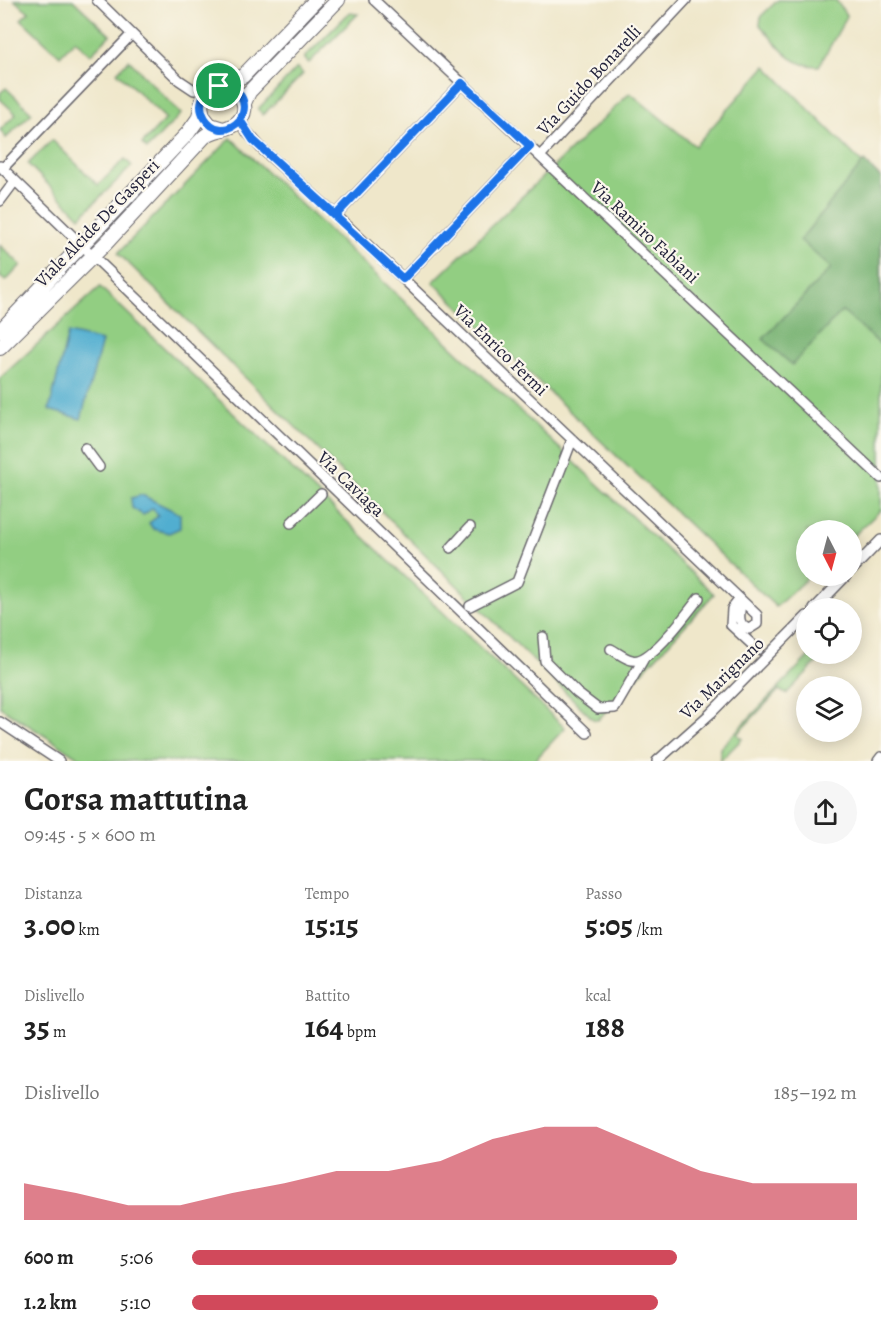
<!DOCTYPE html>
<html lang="it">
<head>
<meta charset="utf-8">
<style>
  body { margin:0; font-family:Alegreya,serif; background:#f6f6f6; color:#222; height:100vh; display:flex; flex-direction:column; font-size:22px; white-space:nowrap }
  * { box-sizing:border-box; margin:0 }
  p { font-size:20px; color:#767676 }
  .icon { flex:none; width:33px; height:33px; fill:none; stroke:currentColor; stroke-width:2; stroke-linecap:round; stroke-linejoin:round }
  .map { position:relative; height:761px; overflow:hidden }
  .panel { display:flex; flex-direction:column; background:#fff; flex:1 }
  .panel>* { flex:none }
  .needle { width:39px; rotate:174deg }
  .tools { position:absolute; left:796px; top:520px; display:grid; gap:12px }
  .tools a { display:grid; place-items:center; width:66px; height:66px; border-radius:50%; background:#fff; box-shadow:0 3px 15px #0003; font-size:30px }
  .pin { position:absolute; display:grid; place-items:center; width:51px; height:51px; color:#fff; margin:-26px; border:3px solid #fff; border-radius:50%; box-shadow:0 2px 6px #0007 }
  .round { display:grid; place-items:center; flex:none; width:63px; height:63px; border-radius:32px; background:#f6f6f6 }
  .overview { display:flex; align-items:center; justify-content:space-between; height:102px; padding:0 24px }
  h1 { font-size:33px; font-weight:700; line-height:45px }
  .stats { display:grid; grid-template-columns:repeat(3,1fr); gap:9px; height:102px; padding:6px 24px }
  .stats div { display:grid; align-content:center }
  .stats b { font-size:30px; font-weight:700 }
  .stats small { font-size:16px; font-weight:400 }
  .stats p { font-size:16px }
  .chart { height:168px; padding:12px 24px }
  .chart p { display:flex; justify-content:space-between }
  .chart svg { width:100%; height:108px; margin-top:6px; fill:#d1495b; opacity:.7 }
  ul { padding:0 24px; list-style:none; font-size:20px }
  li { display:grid; grid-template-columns:96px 72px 1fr; align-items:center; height:45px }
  li i { height:15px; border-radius:8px; background:#d1495b }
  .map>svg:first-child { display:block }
  .green { fill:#92ce82; stroke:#5a785e; stroke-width:1.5 }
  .forest { fill:#75b170; stroke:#4c6a56; stroke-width:1.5 }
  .water { fill:#51aed0; stroke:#3a6886; stroke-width:1.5 }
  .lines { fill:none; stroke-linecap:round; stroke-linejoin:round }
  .street-casing { stroke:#6a676d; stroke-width:12 }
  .secondary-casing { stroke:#6a676d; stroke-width:16 }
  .street { stroke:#fff; stroke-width:9 }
  .secondary { stroke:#fff; stroke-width:14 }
  .route-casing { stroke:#fff; stroke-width:12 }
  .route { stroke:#1a73e8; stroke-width:8 }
  .labels { text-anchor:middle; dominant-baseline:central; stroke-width:4.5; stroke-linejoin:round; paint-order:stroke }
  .street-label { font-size:18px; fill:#22223b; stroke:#fbf7ec }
</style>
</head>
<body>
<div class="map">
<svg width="881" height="761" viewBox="0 0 881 761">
  <rect width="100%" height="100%" fill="#fbf7ec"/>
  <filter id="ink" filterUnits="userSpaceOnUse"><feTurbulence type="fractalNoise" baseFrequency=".0167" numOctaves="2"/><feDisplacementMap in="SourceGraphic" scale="12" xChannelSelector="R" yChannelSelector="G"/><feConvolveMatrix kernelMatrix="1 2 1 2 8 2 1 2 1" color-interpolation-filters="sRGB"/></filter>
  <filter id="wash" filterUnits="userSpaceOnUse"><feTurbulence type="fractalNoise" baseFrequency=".008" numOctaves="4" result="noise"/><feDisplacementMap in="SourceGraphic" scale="24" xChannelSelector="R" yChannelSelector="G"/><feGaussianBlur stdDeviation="1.35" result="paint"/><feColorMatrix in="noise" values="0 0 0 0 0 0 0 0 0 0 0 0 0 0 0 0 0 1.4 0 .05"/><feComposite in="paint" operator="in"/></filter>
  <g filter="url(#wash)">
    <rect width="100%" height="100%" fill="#efe7ca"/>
    <path class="green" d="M14,0h59l37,35 -20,20 -15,-15 -15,16 -39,-37 8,-7z
      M778,0h58l11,16 -28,50c-31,0 -39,-19 -59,-41l1,-9z
      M349,13l9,1 -49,49 -5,-5z
      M129,60l52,54 -34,35 -5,-5 24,-25 -49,-47z
      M766,66l115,116v328l-29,27v-6h-45v45h2l-33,31 -343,-325 197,-189 65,53z
      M297,68l6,6 -40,41 -5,-6z
      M6,88l26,25 -26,25 -6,-8 16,-16 -16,-15v-6z
      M231,138l483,456 -116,126 -5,-1 -475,-466z
      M52,140l46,45 27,-26 7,7 -52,51 -52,-53z
      M0,245l21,20 -15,16 -6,-4z
      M100,287l465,441 -31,33h-450l-84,-54v-329z
      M811,654h8l3,3 -36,37 -7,-4 -42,44 5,5 -22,22v-13z"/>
    <path class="forest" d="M864,161l17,17v167l-39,-34 -50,54 -29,-26 68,-71 -31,-28z"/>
    <path class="water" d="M68,333l34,8 -21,78 -32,-9z
      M142,495l38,19v14l-11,5 -16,-4 -4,-6 9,-7 -5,-8 -10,7 -11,-7 -1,-10z"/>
  </g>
  <g filter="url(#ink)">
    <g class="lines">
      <defs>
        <path id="street" d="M97,0l82,80 15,10h16
          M374,0l507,478
          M240,120l7,12 15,17 74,66 421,400v9l-8,5c-13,-4 -9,-16 -8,-27
          M540,156l146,-156
          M0,166l587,567
          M3,168l128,-133
          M0,201l15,-20
          M336,215l126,-132
          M403,279l127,-133
          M85,448l14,19
          M291,523l30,-29
          M451,548l19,-21
          M852,570l29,-30
          M739,600l-7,9 -1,16 27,25
          M470,606l47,-24 55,-142
          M814,609l32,-33
          M543,637l2,24 32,32 21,16 17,-1 28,-48
          M611,649c6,3 14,10 21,11 18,5 56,-48 67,-62
          M0,722l59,39
          M657,761l54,-48 96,-97
          M878,761l3,-4"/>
        <path id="secondary" d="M244,103l5,-11 89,-92
          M223,129l-13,-4 -7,-9 -2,-10 4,-12 8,-6 30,-12 73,-76
          M0,331l188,-198 10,-14 3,-10
          M0,348l106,-105 98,-106c10,-9 25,-6 34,-15 15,-15 1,-36 -18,-36"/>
      </defs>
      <use href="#street" class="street-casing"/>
      <use href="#secondary" class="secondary-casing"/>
      <use href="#street" class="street"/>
      <use href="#secondary" class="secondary"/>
    </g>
  </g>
  <g class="lines" filter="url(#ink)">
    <defs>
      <path id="route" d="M219,86c-39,10 -6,64 21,34l13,20 83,75 126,-132 68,63 -127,133 -150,-139 -13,-20c10,-18 -1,-35 -21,-34"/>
    </defs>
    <use href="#route" class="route-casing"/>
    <use href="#route" class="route"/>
  </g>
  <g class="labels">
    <g class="street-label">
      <text transform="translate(589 80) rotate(-47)">Via Guido Bonarelli</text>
      <text transform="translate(97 223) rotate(-46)">Viale Alcide De Gasperi</text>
      <text transform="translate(645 232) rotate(43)">Via Ramiro Fabiani</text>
      <text transform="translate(501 350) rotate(44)">Via Enrico Fermi</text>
      <text transform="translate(351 484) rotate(44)">Via Caviaga</text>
      <text transform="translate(722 678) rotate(-44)">Via Marignano</text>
    </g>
  </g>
</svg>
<div class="tools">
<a><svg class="needle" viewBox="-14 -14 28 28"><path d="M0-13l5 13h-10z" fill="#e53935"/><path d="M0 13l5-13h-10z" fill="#767676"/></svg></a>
<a><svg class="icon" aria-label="locate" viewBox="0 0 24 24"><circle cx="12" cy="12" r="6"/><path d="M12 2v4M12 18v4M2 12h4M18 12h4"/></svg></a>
<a><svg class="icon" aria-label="layers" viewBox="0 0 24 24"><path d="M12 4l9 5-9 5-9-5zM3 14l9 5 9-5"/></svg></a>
</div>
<div class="pin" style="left:219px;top:86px;background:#1e9e55"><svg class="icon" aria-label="arrive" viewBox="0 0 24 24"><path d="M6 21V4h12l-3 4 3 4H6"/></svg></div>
</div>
<section class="panel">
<div class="overview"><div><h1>Corsa mattutina</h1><p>09:45 · 5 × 600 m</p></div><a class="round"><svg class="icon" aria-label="share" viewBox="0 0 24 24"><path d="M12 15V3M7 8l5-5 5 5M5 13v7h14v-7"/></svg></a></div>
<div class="stats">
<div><p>Distanza</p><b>3.00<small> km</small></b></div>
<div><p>Tempo</p><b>15:15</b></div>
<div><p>Passo</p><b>5:05<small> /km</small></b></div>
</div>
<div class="stats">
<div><p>Dislivello</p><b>35<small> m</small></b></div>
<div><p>Battito</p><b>164<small> bpm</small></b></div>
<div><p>kcal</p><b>188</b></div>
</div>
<div class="chart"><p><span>Dislivello</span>185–192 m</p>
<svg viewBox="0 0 160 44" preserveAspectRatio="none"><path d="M0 44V29L10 33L20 38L30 38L40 33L50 29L60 24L70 24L80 20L90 11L100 6L110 6L120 15L130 24L140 29L150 29L160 29V44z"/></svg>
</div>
<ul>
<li><b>600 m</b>5:06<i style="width:73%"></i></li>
<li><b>1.2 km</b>5:10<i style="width:70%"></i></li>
</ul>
</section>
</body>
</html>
